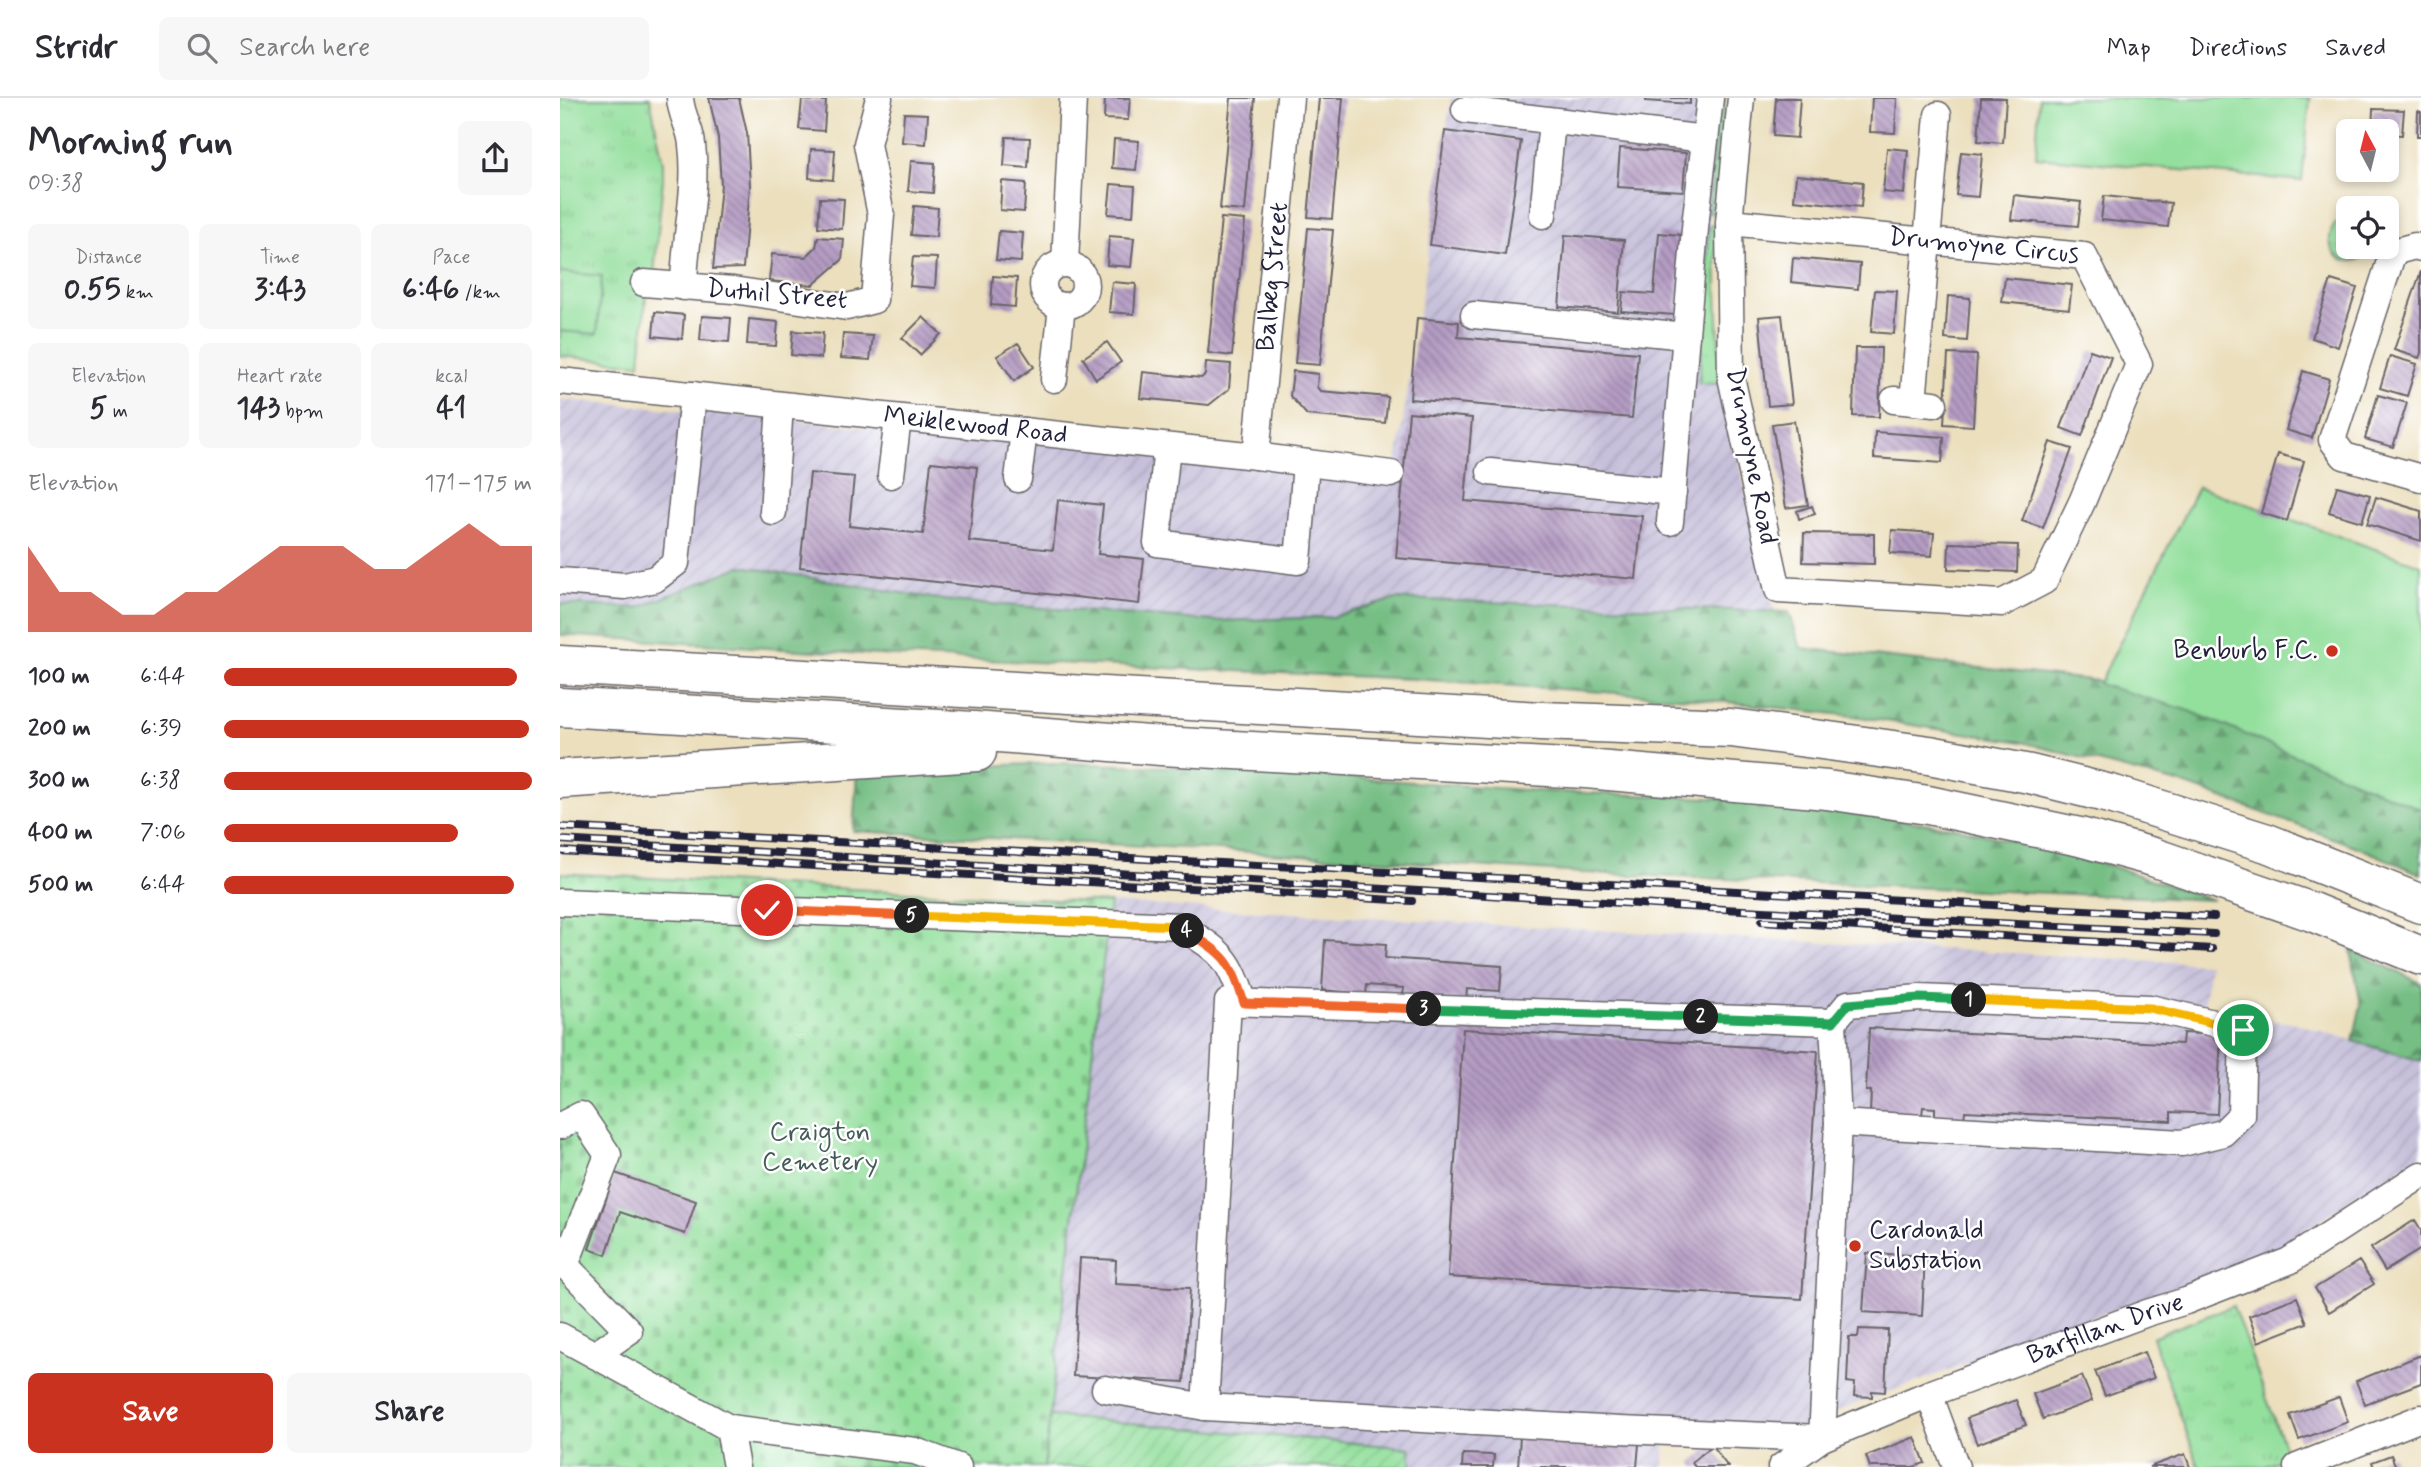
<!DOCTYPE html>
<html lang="en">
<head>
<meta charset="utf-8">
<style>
  body { margin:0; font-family:Mynerve,sans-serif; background:#f7f7f7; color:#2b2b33; height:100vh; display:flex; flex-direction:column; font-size:26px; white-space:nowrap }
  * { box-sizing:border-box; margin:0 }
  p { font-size:23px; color:#7c7c81 }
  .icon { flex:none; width:38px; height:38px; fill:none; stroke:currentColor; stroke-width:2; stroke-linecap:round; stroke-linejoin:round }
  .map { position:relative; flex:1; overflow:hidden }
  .details { display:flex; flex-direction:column; background:#fff; width:560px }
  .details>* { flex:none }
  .needle { width:46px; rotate:353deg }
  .fabs { position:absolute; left:1776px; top:21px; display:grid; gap:14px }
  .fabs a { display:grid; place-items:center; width:63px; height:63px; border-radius:10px; background:#fff; box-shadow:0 4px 10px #0003; font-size:35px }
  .pin { position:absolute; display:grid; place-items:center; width:60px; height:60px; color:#fff; margin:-30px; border:4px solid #fff; border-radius:50%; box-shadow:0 2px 7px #0007 }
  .km { position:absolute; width:35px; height:35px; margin:-18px; border-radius:50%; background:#222; color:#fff; font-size:19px; line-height:35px; text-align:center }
  .round { display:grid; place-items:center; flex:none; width:74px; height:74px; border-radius:10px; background:#f7f7f7 }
  .summary { display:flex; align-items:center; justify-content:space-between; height:119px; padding:0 28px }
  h1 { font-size:38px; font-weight:800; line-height:52px }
  .figures { display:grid; grid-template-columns:repeat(3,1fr); gap:10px; height:119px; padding:7px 28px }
  .figures div { display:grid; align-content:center; border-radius:10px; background:#f7f7f7; text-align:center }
  .figures b { font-size:30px; font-weight:800 }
  .figures small { font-size:19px; font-weight:400 }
  .figures p { font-size:19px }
  .chart { height:196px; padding:14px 28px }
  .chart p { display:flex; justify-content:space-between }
  .chart svg { width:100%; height:126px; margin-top:7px; fill:#c8321e; opacity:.7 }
  .button { display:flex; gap:14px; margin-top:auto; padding:14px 28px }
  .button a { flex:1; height:80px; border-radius:10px; background:#c8321e; color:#fff; font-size:28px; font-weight:800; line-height:80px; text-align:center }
  .button a+a { background:#f7f7f7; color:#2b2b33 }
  ul { padding:0 28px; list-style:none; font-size:23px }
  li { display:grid; grid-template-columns:112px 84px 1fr; align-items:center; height:52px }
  li i { height:18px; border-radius:9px; background:#c8321e }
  header { display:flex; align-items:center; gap:42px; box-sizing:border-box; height:98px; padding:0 35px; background:#fff; border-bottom:2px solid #e1e1e2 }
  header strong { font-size:33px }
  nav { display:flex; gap:38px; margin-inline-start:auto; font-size:24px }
  .search { width:490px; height:63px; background:#f7f7f7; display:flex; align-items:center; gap:18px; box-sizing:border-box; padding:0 24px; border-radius:10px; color:#7c7c81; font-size:26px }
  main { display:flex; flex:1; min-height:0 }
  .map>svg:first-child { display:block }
  .industrial { fill:url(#industrial-furrows) }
  .grass { fill:url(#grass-tufts); stroke:#5a806c; stroke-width:2 }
  .forest { fill:url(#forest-firs); stroke:#4c7060; stroke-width:2 }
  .cemetery { fill:url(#cemetery-stones); stroke:#5a806c; stroke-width:2 }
  .garden { fill:url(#garden-furrows); stroke:#5a806c; stroke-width:2 }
  .pitch { fill:#93df9c; stroke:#5a806c; stroke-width:2 }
  .building { fill:url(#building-back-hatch) }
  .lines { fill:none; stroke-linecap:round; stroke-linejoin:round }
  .minor-casing { stroke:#686468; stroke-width:29 }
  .highway-casing { stroke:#686468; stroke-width:41 }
  .minor { stroke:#fff; stroke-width:26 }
  .highway { stroke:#fff; stroke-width:38 }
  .rail-casing { stroke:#22223b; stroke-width:8 }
  .rail { stroke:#fff; stroke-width:5; stroke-dasharray:16; stroke-linecap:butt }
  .split-1-casing { stroke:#fff; stroke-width:14 }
  .split-2-casing { stroke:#fff; stroke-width:14 }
  .split-3-casing { stroke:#fff; stroke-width:14 }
  .split-4-casing { stroke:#fff; stroke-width:14 }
  .split-5-casing { stroke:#fff; stroke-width:14 }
  .split-6-casing { stroke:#fff; stroke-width:14 }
  .split-1 { stroke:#f5b400; stroke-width:9 }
  .split-2 { stroke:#22a559; stroke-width:9 }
  .split-3 { stroke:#22a559; stroke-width:9 }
  .split-4 { stroke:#f0652b; stroke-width:9 }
  .split-5 { stroke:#f5b400; stroke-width:9 }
  .split-6 { stroke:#f0652b; stroke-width:9 }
  .poi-dot { fill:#c8321e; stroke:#fff; stroke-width:2.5 }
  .labels { text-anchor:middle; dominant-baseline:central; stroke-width:5; stroke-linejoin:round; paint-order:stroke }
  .street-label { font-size:26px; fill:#22223b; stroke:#fff }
  .poi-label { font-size:26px; fill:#22223b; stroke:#fff; text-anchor:end }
  .park-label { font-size:26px; fill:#445b58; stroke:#fff }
</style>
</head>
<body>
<header>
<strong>Stridr</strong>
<div class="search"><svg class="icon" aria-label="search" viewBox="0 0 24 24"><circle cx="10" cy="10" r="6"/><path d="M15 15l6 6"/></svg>Search here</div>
<nav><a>Map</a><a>Directions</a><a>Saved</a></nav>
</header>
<main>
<section class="details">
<div class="summary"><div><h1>Morning run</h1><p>09:38</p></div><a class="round"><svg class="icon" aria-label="share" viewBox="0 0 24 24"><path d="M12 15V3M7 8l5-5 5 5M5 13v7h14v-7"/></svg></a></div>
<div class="figures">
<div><p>Distance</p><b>0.55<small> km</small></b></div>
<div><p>Time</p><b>3:43</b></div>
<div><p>Pace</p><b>6:46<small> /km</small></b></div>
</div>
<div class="figures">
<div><p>Elevation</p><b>5<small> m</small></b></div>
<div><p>Heart rate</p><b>143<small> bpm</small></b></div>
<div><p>kcal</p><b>41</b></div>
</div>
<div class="chart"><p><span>Elevation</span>171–175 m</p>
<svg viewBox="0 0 160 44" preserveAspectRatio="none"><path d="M0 44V14L10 30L20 30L30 38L40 38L50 30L60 30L70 22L80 14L90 14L100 14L110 22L120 22L130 14L140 6L150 14L160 14V44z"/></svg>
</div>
<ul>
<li><b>100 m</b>6:44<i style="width:95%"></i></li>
<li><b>200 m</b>6:39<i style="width:99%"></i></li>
<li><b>300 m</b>6:38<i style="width:100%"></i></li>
<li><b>400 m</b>7:06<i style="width:76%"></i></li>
<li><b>500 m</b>6:44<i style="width:94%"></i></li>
</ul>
<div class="button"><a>Save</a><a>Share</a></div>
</section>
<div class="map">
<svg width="1861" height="1369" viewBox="0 0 1861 1369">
  <defs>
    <pattern id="industrial-furrows" width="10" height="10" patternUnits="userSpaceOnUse" patternTransform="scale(1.75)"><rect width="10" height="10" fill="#c6c0da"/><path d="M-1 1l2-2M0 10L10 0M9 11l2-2" fill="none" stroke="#aaa5bc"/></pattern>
    <pattern id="grass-tufts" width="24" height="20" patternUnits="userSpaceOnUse" patternTransform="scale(1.75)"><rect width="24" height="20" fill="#93df9c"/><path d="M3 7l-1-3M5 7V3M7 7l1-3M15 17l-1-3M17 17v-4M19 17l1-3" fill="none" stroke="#7ebf87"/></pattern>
    <pattern id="forest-firs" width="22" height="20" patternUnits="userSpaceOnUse" patternTransform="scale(1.75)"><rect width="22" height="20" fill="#76be84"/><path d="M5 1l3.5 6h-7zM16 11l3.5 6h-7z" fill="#609a6d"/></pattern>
    <pattern id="cemetery-stones" width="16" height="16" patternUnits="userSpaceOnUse" patternTransform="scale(1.75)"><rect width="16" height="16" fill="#93df9c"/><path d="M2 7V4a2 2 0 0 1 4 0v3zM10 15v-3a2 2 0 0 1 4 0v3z" fill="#7ebf87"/></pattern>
    <pattern id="garden-furrows" width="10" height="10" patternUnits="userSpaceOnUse" patternTransform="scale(1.75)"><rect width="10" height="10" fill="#93df9c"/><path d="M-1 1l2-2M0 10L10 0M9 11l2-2" fill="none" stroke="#7ebf87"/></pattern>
    <pattern id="building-back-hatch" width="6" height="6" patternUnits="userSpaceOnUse" patternTransform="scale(1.75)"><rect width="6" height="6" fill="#b49bc2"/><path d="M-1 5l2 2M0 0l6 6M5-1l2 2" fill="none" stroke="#927e9f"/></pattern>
  </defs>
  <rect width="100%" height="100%" fill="#fff"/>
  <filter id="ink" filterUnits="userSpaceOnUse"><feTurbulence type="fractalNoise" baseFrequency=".0143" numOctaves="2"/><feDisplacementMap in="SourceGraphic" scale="14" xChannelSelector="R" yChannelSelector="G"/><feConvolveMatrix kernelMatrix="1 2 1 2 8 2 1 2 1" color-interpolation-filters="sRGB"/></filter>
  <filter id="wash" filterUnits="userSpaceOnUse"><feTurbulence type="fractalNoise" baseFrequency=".00686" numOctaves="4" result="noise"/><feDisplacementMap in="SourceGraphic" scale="28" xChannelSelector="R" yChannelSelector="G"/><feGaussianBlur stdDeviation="1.57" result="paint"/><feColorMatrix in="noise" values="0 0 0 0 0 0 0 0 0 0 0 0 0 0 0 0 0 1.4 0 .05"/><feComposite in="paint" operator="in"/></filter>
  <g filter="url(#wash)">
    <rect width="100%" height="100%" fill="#ebdfbd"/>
    <path class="industrial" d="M891,0h268l-10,115 1,13 -11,156 21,2 54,227 -378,-12 -64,18 -118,4 -264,-20 -209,-35 -103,42 -78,-4v-205l835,76z
      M550,805l1099,61 -6,49 92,10 126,38v94l-154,99 -422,154 -73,41 -107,-7 -1,25h-252l-2,-19 -360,-32z"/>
    <path class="grass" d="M0,0h90l13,65v16l-9,95h-6l-8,90 -80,-8z
      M1159,0h6l-10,116 -6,-1z
      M1788,119v30h24c-16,30 -56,7 -37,-23z
      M1155,127l5,159 -21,-1 11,-157z
      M1673,1208l55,151 -25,10h-64l-47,-130z"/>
    <path class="forest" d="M181,468l209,35 264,20 118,-4 64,-18 393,13 12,36 298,33 91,30 231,98v65l-61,-26 -171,-62 -167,-44 -169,-26 -162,-18 -277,-19 -519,-23 -335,-21v-31l78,4z
      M498,665l174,6 307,22 219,9 200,28 150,37 105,35 -630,-27 -380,-24 -350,-18 4,-60z
      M1791,852l70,33v78l-68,-20 8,-36z"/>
    <path class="cemetery" d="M0,775l550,30 -66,564h-484z"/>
    <path class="garden" d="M490,1318l360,32 2,19h-368z"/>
    <path class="pitch" d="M1479,0h271l-8,83 -266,-24z
      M0,174l42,4 -5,58 -37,-3z
      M1638,389l223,78v244l-231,-98 -91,-27z"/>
    <g id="blocks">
      <path class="building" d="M149,0h30l8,35 3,53 -7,82 -30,1 8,-84 -3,-47z
        M545,0h25l-2,22 -24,-1z
        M671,0h24l-10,113 -25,-2z
        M759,0h24l-11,121 -24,-2z
        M1086,0h44v6l-44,-3z
        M1216,0h24l-3,40 -24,-2z
        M1312,0h25l-2,35 -25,-1z
        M1421,0h25l-3,45 -25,-2z
        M242,2l24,1 -2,30 -25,-2z
        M1813,11l31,1 -2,25 -15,-1v-3h-15z
        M1858,13l3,1v24h-4z
        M344,15l24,1 -2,30 -24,-2z
        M885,33l76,10 -16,114 -75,-10z
        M446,39l24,1 -2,30 -24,-2z
        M554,41l25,2 -3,29 -24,-2z
        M1060,50l66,5 -3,38 -66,-4z
        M1327,50l21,2 -4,44 -21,-2z
        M251,51l24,1 -2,30 -24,-2z
        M1401,54l21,2 -4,43 -22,-2z
        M351,63l24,2 -2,30 -25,-2z
        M1236,77l67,7 -2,25 -67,-7z
        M442,83l24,2 -2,29 -24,-2z
        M551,86l24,2 -2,30 -25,-2z
        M1454,97l67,7 -3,24 -67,-6z
        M1544,98l67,7 -3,24 -67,-7z
        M260,100l24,1 -2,30 -24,-2z
        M354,108l24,2 -2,29 -25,-2z
        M661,120l24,2 -13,136 -24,-3z
        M748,130l25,2 -13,135 -25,-2z
        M439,133l24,2 -2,29 -25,-2z
        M1099,135l22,2 -6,80 -54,-4 2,-19 31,2z
        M1005,137l59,5 -6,72 -59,-5z
        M549,138l25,2 -3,29 -24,-2z
        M258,139l26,2 -2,21 -29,25 -44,-4 3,-27 34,3 10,-10z
        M353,159l24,1 -2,30 -25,-2z
        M1233,160l67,6 -2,25 -67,-7z
        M1861,173v82l-2,5 -25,-8z
        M433,178l24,2 -2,29 -24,-2z
        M1445,180l67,7 -3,24 -67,-7z
        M1771,182l26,8 -19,59 -26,-9z
        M552,184l24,2 -2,30 -25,-2z
        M1315,192l22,1 -3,43 -23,-2z
        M1388,198l22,2 -3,43 -22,-2z
        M95,214l29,3 -2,24 -29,-3z
        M1222,217l10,89 -24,2 -9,-89z
        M142,218l29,2 -2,24 -29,-2z
        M363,219l18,17 -21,21 -18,-17z
        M857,220l42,4 -1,15 180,16 -6,65 -222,-19z
        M189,221l29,3 -2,24 -29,-2z
        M233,233l30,2 -2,25 -30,-3z
        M283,236l30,2 -3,24 -29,-2z
        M547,244l14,20 -25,17 -13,-21z
        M458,245l16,24 -20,14 -17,-25z
        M1295,250h26l-2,69 -26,-1z
        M1530,252l21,7 -29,79 -21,-8z
        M1388,256l29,1 -4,71 -29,-2z
        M1830,258l27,8 -10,32 -27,-8z
        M646,264l25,2 -2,25 -20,16 -69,-7 3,-26 58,6 4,-3z
        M733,273l25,3 -1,13 3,4 68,6 -3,26 -78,-8 -17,-19z
        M1743,273l26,8 -17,59 -26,-8z
        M1818,297l29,8 -14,44 -28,-8z
        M849,314l63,6 -7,83 177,15 -6,63 -240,-21z
        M1234,323l14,84 -22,3 -14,-84z
        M1315,334l69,5 -2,26 -68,-5z
        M1490,344l22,7 -29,79 -21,-7z
        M1718,356l26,7 -17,60 -26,-8z
        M371,364l46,5 -8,74 84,9 5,-50 45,5 -5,49 46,5 -5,45 -339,-37 10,-94 44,4 -5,49 74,8z
        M1777,388l33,9 -8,27 -33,-10z
        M1816,399l45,14v30l-54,-17z
        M1252,408l3,8 -16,5 -2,-8z
        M1332,432l42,3 -2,23 -42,-3z
        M1244,435l70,1v30l-71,-2z
        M1389,445l69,2 -1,27 -69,-3z
        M765,842l61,4 -1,14 117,8 -2,25 -33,-2 -1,11 -63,-5 1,-7 -37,-3 -1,9 -44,-4z
        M1309,930l313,16 1,-11 38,2 -4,79 -46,-2v9l-206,-10 -1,8 -29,-2v-9l-12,-1 -1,8 -52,-2 1,-22h-5z
        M903,931l355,22 -16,248 -354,-22z
        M55,1075l81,28 -11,33 -65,-22 -14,43 -17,-6z
        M1855,1122l6,10v19l-36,22 -14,-23z
        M1307,1155l58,3 -3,60 -59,-4z
        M520,1160l36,2 -1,24 75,4 -6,94 -111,-6z
        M1799,1163l15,23 -45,28 -14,-24z
        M1737,1199l10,26 -49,19 -9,-26z
        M1299,1231l29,1 -3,62 -13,-1v6l-18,-1 1,-13 -8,-1 2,-45h9z
        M1584,1254l10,26 -49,18 -10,-25z
        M1861,1257v28l-56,21 -9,-23z
        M1522,1278l10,25 -49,18 -10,-25z
        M1779,1299l9,25 -49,18 -9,-25z
        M1456,1302l10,25 -49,19 -10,-26z
        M960,1338l119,8 -2,23h-119z
        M1355,1339l10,26 -12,4h-43l-4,-11z
        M1152,1348l16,21h-33l-3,-5z
        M903,1356l31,1 -1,12h-31z
        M1625,1356l5,13h-41z
        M1831,1357l5,12h-22l-2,-5z"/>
    </g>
  </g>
  <g filter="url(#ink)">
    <use href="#blocks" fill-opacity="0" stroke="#686468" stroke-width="2"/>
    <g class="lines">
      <defs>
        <g id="minor">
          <path d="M120,0c1,18 11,30 12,47 6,47 -8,95 -8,142"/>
          <path d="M905,12l240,29"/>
          <path d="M983,117l9,-94"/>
          <path id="s1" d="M1169,124l355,34 55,108 -57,138 -38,79 -42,22 -224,-13 -47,-213 -2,-155 12,-124"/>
          <path d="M1861,150l-6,-2 -22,6 -61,188 12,16 77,22"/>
          <path d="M505,166l8,-166"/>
          <circle cx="504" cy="187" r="21"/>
          <path d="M84,185l89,7 114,17 27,-7 7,-85 -14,-71 12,-46"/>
          <path d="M914,217l212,21"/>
          <path d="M494,281l8,-73"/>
          <path id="s2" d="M0,283l696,75 135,18"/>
          <path d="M1334,302l40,4"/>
          <path d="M1353,304l25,-287"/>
          <path d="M607,349l-10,96 141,18 8,-98"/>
          <path id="s3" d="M696,358l34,-358"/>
          <path d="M930,374l183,20"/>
          <path d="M331,377l7,-57"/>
          <path d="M458,381l6,-48"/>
          <path d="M213,414l7,-107"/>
          <path d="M1110,424l26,-305 14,-119"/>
          <path d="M0,483l65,5 30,-7 21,-16 17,-168"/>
          <path d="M0,804l620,24c42,27 48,29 64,77"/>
          <path d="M668,904l605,20 5,101 -16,315 -202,-8 -415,-23z"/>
          <path d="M1273,924l15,-18 72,-6 230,10 93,22 -2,85 -18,18 -41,10 -344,-20"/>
          <path d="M0,1028l21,-11 27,40 -42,108"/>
          <path d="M0,1162l69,71 -34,24 -35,-19"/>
          <path d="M35,1257l134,73 7,39"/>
          <path d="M545,1291l100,18"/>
          <path d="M1369,1296l27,73"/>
          <path d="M169,1330l186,23 43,16"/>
          <path id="s4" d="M1221,1369l41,-29 107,-44 218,-81 39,-12 103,-40 132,-86"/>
          <path d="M1737,1369l124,-49"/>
        </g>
        <path id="highway" d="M0,567l981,56 190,7 98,13 100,14 101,19 84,21 153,48 154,61
          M0,609l414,24 187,15 425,23 241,21 101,15 152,32 73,20 159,55 109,44
          M0,681l417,-27"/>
      </defs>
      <use href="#minor" class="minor-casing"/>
      <use href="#highway" class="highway-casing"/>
      <use href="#minor" class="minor"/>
      <use href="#highway" class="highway"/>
      <defs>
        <path id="rail" d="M0,729l1654,90
          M0,742l1163,69 491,25
          M0,753l852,50
          M1202,823l450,28"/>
      </defs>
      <use href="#rail" class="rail-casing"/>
      <use href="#rail" class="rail"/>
    </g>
  </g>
  <g class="lines" filter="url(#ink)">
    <defs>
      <path id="split-1" d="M1409,902l181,8 93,22"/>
      <path id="split-2" d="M1141,919l132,5 15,-18 72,-6 49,2"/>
      <path id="split-3" d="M864,911l277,8"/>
      <path id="split-4" d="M627,833c39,25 43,28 57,72l180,6"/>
      <path id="split-5" d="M352,818l268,10 7,5"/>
      <path id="split-6" d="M207,812l145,6"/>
    </defs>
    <use href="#split-1" class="split-1-casing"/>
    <use href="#split-2" class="split-2-casing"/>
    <use href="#split-3" class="split-3-casing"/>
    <use href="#split-4" class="split-4-casing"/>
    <use href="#split-5" class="split-5-casing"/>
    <use href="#split-6" class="split-6-casing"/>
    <use href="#split-1" class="split-1"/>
    <use href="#split-2" class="split-2"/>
    <use href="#split-3" class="split-3"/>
    <use href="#split-4" class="split-4"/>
    <use href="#split-5" class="split-5"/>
    <use href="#split-6" class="split-6"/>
  </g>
  <g class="poi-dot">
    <circle cx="1772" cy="553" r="7"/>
    <circle cx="1295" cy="1148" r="7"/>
  </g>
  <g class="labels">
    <g class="street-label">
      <text stroke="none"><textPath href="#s1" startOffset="256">Drumoyne Circus</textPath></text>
      <text stroke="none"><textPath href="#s3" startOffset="180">Balbeg Street</textPath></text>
      <text transform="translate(217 197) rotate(5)">Duthil Street</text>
      <text stroke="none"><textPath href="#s2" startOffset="418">Meiklewood Road</textPath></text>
      <text transform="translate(1191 358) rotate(79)">Drumoyne Road</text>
      <text stroke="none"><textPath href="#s4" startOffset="354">Barfillan Drive</textPath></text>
    </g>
    <g class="poi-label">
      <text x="1758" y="553">Benburb F.C.</text>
      <text x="1309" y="1133" text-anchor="start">Cardonald<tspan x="1309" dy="30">Substation</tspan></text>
    </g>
    <g class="park-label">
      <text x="260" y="1035">Craigton<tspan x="260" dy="30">Cemetery</tspan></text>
    </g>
  </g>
</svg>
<div class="fabs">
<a><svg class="needle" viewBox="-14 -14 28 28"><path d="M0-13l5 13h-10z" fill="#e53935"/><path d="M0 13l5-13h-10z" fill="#7c7c81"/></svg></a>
<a><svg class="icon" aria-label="locate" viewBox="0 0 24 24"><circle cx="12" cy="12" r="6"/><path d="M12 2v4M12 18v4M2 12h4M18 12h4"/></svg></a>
</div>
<div class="pin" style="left:1683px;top:932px;background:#1e9e55"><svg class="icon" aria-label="arrive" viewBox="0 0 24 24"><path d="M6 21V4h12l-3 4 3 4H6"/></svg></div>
<div class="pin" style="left:207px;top:812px;background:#d93025"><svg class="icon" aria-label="check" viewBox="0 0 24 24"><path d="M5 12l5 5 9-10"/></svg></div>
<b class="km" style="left:1409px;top:902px">1</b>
<b class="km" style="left:1141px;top:919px">2</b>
<b class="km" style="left:864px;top:911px">3</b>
<b class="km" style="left:627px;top:833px">4</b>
<b class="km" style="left:352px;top:818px">5</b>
</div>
</main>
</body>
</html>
